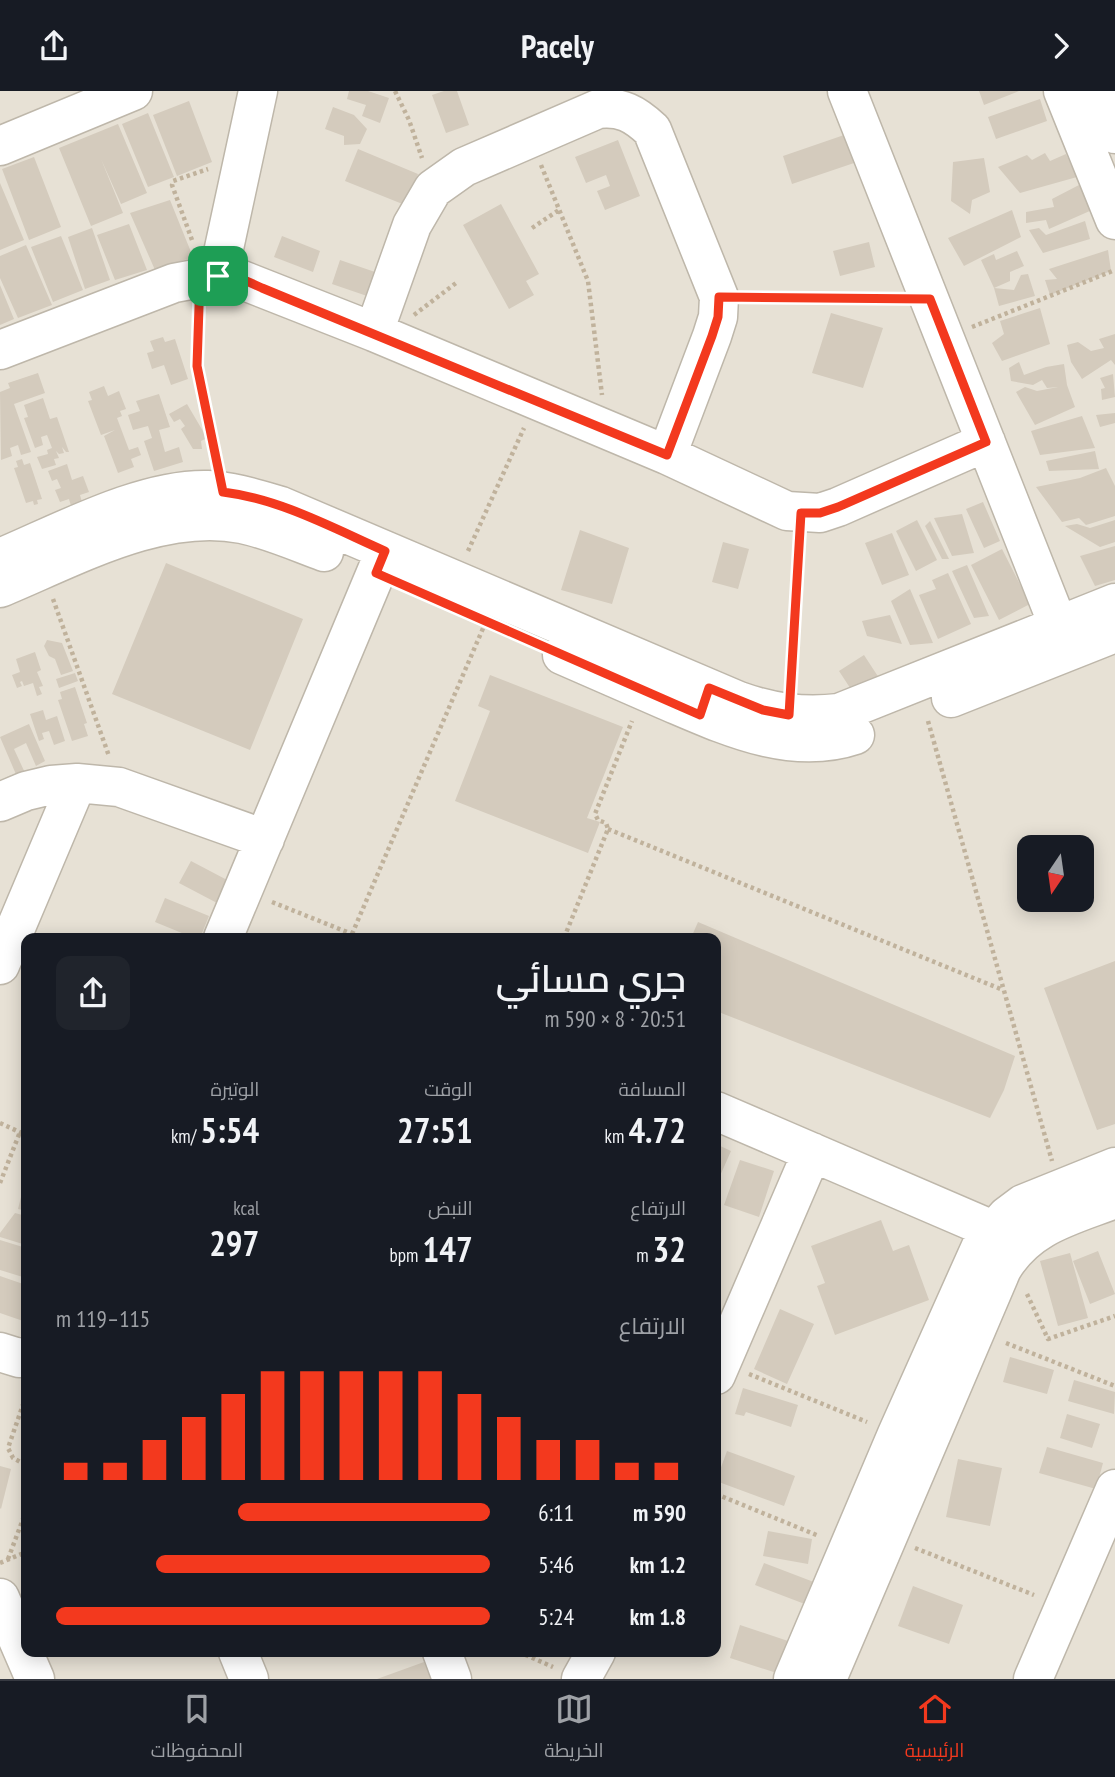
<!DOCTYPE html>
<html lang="ar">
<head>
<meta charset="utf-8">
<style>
  body { margin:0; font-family:"PT Sans Narrow",Cairo,sans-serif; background:#20242c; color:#f1f3f6; direction:rtl; height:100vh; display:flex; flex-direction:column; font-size:26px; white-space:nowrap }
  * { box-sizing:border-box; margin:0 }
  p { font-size:23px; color:#9ea1a6 }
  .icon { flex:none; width:38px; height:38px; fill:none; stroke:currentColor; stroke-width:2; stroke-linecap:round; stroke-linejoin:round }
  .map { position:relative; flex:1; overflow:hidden; direction:ltr }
  .panel { position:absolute; left:21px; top:842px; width:700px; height:724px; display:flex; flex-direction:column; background:#171b24; border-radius:14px; box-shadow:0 4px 18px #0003; direction:rtl }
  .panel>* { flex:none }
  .needle { width:46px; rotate:193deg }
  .fabs { position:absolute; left:1017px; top:744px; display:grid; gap:14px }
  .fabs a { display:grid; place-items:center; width:77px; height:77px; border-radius:14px; background:#171b24; box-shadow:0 4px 18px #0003; font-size:35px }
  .pin { position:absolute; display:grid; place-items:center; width:60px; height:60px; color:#fff; margin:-30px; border-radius:14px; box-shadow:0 4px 10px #0006 }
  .round { display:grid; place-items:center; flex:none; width:74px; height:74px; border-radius:14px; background:#20242c }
  .summary { display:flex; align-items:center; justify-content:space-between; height:119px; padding:0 35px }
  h1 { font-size:38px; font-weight:600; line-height:52px }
  .metrics { display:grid; grid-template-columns:repeat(3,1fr); gap:10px; height:119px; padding:7px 35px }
  .metrics div { display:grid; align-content:center }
  .metrics b { font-size:35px; font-weight:600 }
  .metrics small { font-size:19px; font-weight:400 }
  .metrics p { font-size:19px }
  .chart { height:196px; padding:14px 35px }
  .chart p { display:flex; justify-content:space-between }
  .chart svg { width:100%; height:126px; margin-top:7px; stroke:#f3391e; stroke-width:6 }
  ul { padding:0 35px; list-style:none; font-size:23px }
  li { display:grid; grid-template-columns:112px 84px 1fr; align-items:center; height:52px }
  li i { height:18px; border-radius:9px; background:#f3391e }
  header { display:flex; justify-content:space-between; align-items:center; height:91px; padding:0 35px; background:#171b24; font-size:32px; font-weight:600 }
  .menu { display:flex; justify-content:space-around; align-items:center; height:98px; border-top:2px solid #363941; background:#171b24; font-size:19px; color:#9ea1a6 }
  .menu a { display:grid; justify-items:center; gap:4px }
  .menu .active { color:#f3391e }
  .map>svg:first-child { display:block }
  .residential { fill:#e7e1d5; fill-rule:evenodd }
  .building { fill:#d4cbbd }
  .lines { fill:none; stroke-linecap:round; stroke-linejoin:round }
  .minor-casing { stroke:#beb7aa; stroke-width:41 }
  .path { stroke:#c0b29c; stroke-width:4.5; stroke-dasharray:3.5 3.5; stroke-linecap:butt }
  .minor { stroke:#fff; stroke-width:38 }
  .route-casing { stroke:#fff; stroke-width:14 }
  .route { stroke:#f3391e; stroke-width:9 }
</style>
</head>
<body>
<header><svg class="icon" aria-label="forward" viewBox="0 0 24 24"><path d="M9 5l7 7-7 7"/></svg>Pacely<svg class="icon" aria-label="share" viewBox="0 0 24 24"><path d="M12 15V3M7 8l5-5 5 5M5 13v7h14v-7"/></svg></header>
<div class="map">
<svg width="1115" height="1588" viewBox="0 0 1115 1588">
  <rect width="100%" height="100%" fill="#f3efe7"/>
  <path class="residential" d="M0,0h1115v1588h-1115zM1029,756h53v52h-53zM26,847h690v714h-690z"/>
  <path class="building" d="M349,0h19l21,7 -9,25 -18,-7 4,-11 -19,-6z
    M444,0h13l12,34 -23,8 -14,-38z
    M979,0h40l-35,14z
    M1040,8l7,22 -51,18 -8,-22z
    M189,10l23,61 -35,14 -24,-61z
    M333,16l21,8 13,14 -7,15 -16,1v-9l-19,-7z
    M148,22l26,64 -26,10 -26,-63z
    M118,33l29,69 -26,11 -20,-45 22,54 -32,13 -32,-78z
    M847,43l10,28 -65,22 -9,-28z
    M618,49l22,56 -35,14 -8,-19 13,-5 -4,-11 -20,8 -11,-26z
    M358,58l60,25 -13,31 -60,-24z
    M1045,62l5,8 16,-7 11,23 -57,16 -22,-26 29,-12 5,5z
    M34,66l27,70 -32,13 -27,-71z
    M984,67l6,34 -18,8 -2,14 -19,-13 2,-39z
    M0,92l24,57 -24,10z
    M1079,94l13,25 -43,19 -3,-9 -20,3v-11l28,-5 -2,-8z
    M170,109l23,57 -38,13 -25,-57z
    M501,113l38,70 -13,7 8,14 -25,14 -46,-84z
    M1012,119l9,27 -57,29 -16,-28z
    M1085,130l5,18 -47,14 -14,-23 10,-2 7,7z
    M129,133l18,46 -32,10 -18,-45z
    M92,137l18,52 -25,9 -17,-52z
    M61,145l22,54 -30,12 -22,-55z
    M282,145l38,15 -7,21 -39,-15z
    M869,151l6,25 -35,9 -7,-25z
    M26,154l26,60 -34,13 -18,-40v-22z
    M1108,159l3,21 -61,24 -5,-15 12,-1 -8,-10z
    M1017,160l7,15 -14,6v9l-16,7 -13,-28 13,-6 2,6z
    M340,169l35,12 -8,24 -35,-12z
    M1028,183l7,22 -36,10 -5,-18 20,2 7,-15z
    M0,194l14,34 -14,6z
    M1040,217l10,36 -48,17 -10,-18 12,-9 -4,-13z
    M831,222l52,15 -20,60 -51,-15z
    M1115,243v31l-4,-5 -29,19 -11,-17 -4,-17 11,-3 13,9 13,-3 -5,-9z
    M163,246l2,5 10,-3 13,40 -17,6 -7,-20 -12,4 -5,-16 7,-2 -4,-10z
    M1019,271l5,13 22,-8 18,-3 3,21 8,22 -40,18 -19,-33 9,-5 12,4 21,-4 -11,1 -5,-8 -9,5 -22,-4 -2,-13z
    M38,282l7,20 -31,11 17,48 -10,3 -3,-10 -8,3 2,8 -11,4 -1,-68 10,-4 -2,-5z
    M1113,283l2,23 -13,3 -1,-11 4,-1 -5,-10z
    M104,295l4,10 11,-5 7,18 -6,2 2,5 -5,2 12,32 9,-3 3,8 -10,4 3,8 -16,6 -14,-37 11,-6 -14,5 -13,-34 4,-1 -3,-8z
    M159,303l11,33 -11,3 6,22 14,-5 4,15 -29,9 -10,-30 8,-3 -4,-12 -15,4 -5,-15 12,-4 -4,-10z
    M43,307l7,21 7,-2 12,35h-3l-4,-5 2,6 -5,1 -3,-3 3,7 -5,1 2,6 -14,4 -5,-12 11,-3 -1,-4 5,-2 -5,-13 -6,2 2,8 -8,3 -11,-30 4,-1 -4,-12z
    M187,313l20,34 -6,3 1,8h-9l-12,-20 4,-3 -5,-7 -6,3 -5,-8z
    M1115,322v10l-15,4 -4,-12z
    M1082,325l13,32 -55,7 -9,-24z
    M1095,360l4,18 -50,2 -3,-10z
    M22,368l2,6 6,-2 12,36 -5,1 1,4 -4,1 -1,-4 -7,2 -12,-35 4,-1 -2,-6z
    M67,373l5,16 11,-4 6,16 -9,3 2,7 -11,4 -2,-7 -9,3 -5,-12 6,-2 -4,-9 -5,2 -4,-10z
    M1106,377l9,18v30l-29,9 -7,-7 -17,4 -26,-35 44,-9z
    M983,411l17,39 -16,7 -18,-39z
    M962,423l12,39 -22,3 -18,-38z
    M917,429l20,40 -21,11 -20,-40z
    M1115,429v22l-15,5 -35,-21 12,-2 13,4z
    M930,430l19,38h-7l-17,-33z
    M580,439l49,18 -17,56 -51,-14z
    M892,442l17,42 -27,10 -17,-42z
    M723,451l26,7 -11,40 -26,-7z
    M1115,455v34l-20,6 -15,-30z
    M1002,458l28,55 -31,16 -28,-55z
    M166,472l137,56 -53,131 -138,-56z
    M967,474l22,51 -15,2 -22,-47z
    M948,482l23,51 -33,15 -19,-44 17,-6 -4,-9z
    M910,498l23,54 -23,2 -19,-44z
    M890,524l12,29 -35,-8 -5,-15z
    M47,549l15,3 11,28 -12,4 -6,-16 -6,-3 -5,-10z
    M35,561l6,18 -4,2 6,14 -4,1 3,7 -5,2 -4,-13 -9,3 -2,-5 -2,1 2,4 -5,2 -5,-13 8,-3 -4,-13z
    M864,564l17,26 -25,16 -17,-26z
    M75,582l3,8 -19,7 -3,-9z
    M490,584l133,52 -36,91 13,4 -12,31 -133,-52 35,-90 -12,-5z
    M75,596l12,36 -3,1 4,12 -16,5 -14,-41 4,-1 -2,-7z
    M43,619l3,10 11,-4 8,25 -11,4 -5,-14 -7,2 2,6 -5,2 -9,-27z
    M29,633l16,37 -9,5 -10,-23 -12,6 12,26 -8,4 -18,-42z
    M191,770l38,20 -12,22 -38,-20z
    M165,807l44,18 -9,22h-6l-39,-16z
    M698,831l317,134 -11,34 -14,28 -274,-107v-73h-25z
    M1115,870v163l-18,6 -53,-142z
    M716,1053l15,7 -15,34z
    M740,1069l34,11 -15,46 -35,-12z
    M25,1090h1v30l-8,-2z
    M15,1122l11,3v29l-26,-8v-4z
    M881,1129l12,31 16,-6 20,55 -94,35 -18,-49 8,-3 -14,-37z
    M0,1149l26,8v30l-26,-8z
    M1098,1160l17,43 -25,10 -17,-43z
    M1070,1162l18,65 -30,8 -18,-65z
    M0,1185l26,9v37l-26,-9z
    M780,1218l34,15 -27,60 -33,-15z
    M1010,1266l44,13 -7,24 -44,-12z
    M1074,1289l41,12 -1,22 -46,-13z
    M743,1297l55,17 -7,22 -45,-15 -2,4 -9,-2z
    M1067,1323l33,10 -8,24 -32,-10z
    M1047,1356l56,16 -7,26 -57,-16z
    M727,1360l68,25 -11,30 -68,-25z
    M958,1368l44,9 -12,58 -44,-9z
    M0,1375l11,3 -10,40 -1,-1z
    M768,1440l44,8 -4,25 -45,-8z
    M764,1472l55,21 -9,22 -55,-21z
    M913,1495l50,19 -14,39 -51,-18z
    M740,1534l54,18 -11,32 -53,-17z
    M424,1571l7,17h-54z"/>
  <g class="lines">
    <defs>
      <path id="minor" d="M847,0l221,559
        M1063,0l52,129
        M1098,0l17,43
        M0,55l133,-55
        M218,185l40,-185
        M374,241l38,-107 21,-36 31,-22 134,-58c23,-3 37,5 54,21l67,167 -1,20 -6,19 -45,119
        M0,259l174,-67 32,-6 36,3 132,52 293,123 120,56 33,2 18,-6 148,-65
        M0,467c60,-25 142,-70 208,-68 25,1 49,9 73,16l458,195c34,12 64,16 100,12l276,-110
        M0,497c73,-30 161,-80 242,-64 28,6 55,18 82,28
        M562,564c35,15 69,30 103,45 59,25 125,57 190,35
        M951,607l164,-65
        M0,711l26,-11 25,-6 26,-2 42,4 146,52
        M223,847l162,-387
        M0,874l77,-182
        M716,1020l300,129
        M0,1261l19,6 7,-1
        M716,1284l96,-223
        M0,1507l35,81
        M238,1561l11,27
        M442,1561l10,27
        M581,1588l15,-27
        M793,1588l104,-245 85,-190 25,-28 16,-12 92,-37
        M827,1588l175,-410c26,-44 69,-53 113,-70
        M1033,1588l82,-190"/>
    </defs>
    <use href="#minor" class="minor-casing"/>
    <path class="path" d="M395,0l14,29 13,38
      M541,74l47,116 14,114
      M532,137l27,-18
      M192,149l-20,-55 1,-4 35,-12
      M751,207l145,1
      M199,219l-2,56 19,94
      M414,224l42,-32
      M972,236l143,-57
      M468,460l56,-123
      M53,508l56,157
      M791,592l9,-142
      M928,630l124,440
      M608,738l395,161
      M272,811l90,36
      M352,843l132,-308
      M564,847l44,-109 -2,-6 -8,-3 -3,-6 37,-93
      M0,1032l26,12
      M0,1092l20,-51
      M1027,1203l21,45 67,-23
      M1006,1252l109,43
      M749,1283l118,48
      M26,1305l-18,52 5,10 13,7
      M716,1403l103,42
      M915,1457l119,47
      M8,1468l18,-48
      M0,1472l26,-11
      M519,1561l34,15"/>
    <use href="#minor" class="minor"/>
  </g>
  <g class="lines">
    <defs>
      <path id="route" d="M218,185l24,3 20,9 405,167 45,-119 6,-19 1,-20 211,2 56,143 -148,65 -18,6h-19l-12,202 -26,-5 -54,-22 -9,27 -324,-142 9,-22c-52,-23 -105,-52 -162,-59l-26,-126 3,-89z"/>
    </defs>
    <use href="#route" class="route-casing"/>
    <use href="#route" class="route"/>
  </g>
</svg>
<div class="fabs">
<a><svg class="needle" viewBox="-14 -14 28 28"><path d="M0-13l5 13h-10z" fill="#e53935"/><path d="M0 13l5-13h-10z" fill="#9ea1a6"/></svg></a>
</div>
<div class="pin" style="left:218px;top:185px;background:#1e9e55"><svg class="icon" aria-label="arrive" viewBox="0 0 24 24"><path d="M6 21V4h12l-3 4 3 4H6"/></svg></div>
<section class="panel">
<div class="summary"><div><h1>جري مسائي</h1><p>20:51 · 8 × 590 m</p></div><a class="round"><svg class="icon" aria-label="share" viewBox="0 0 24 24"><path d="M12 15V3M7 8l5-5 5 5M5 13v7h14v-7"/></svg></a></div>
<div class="metrics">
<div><p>المسافة</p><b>4.72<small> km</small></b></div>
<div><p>الوقت</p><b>27:51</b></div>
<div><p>الوتيرة</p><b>5:54<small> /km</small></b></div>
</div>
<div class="metrics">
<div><p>الارتفاع</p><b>32<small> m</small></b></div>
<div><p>النبض</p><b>147<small> bpm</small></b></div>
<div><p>kcal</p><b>297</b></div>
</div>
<div class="chart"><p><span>الارتفاع</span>115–119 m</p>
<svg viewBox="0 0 160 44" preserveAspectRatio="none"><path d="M5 44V38M15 44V38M25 44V30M35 44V22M45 44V14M55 44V6M65 44V6M75 44V6M85 44V6M95 44V6M105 44V14M115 44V22M125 44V30M135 44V30M145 44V38M155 44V38"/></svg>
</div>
<ul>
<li><b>590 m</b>6:11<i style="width:58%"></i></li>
<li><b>1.2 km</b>5:46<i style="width:77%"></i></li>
<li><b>1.8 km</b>5:24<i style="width:100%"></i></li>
</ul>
</section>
</div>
<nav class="menu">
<a class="active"><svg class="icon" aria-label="home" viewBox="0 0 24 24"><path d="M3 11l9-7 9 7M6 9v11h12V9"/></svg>الرئيسية</a>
<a><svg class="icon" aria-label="map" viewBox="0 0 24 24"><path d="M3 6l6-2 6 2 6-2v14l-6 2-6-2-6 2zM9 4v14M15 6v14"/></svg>الخريطة</a>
<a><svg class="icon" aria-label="saved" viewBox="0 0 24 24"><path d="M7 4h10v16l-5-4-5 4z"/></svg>المحفوظات</a>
</nav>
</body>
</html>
